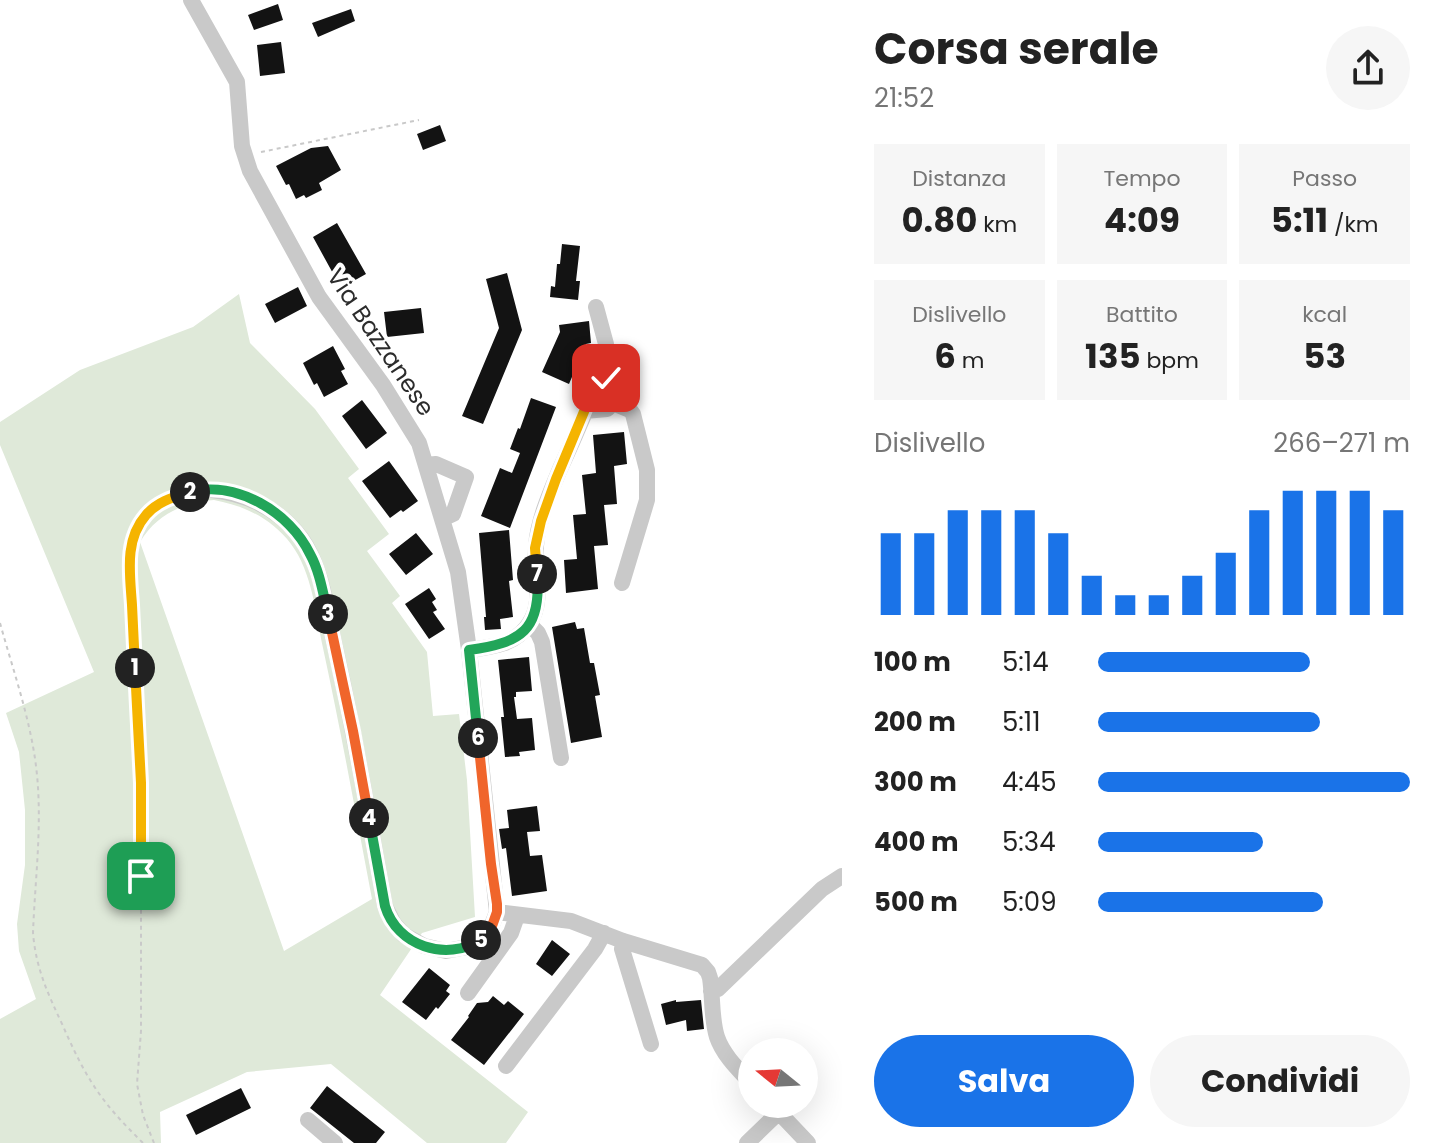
<!DOCTYPE html>
<html lang="it">
<head>
<meta charset="utf-8">
<style>
  body { margin:0; font-family:Poppins,sans-serif; background:#f6f6f6; color:#222; height:100vh; display:flex; flex-direction:column; font-size:30px; white-space:nowrap }
  * { box-sizing:border-box; margin:0 }
  p { font-size:26px; color:#767676 }
  .icon { flex:none; width:44px; height:44px; fill:none; stroke:currentColor; stroke-width:2; stroke-linecap:round; stroke-linejoin:round }
  .map { position:relative; flex:1; overflow:hidden }
  .panel { display:flex; flex-direction:column; background:#fff; width:600px }
  .panel>* { flex:none }
  .needle { width:52px; rotate:288deg }
  .tools { position:absolute; left:738px; top:1038px; display:grid; gap:16px }
  .tools a { display:grid; place-items:center; width:80px; height:80px; border-radius:50%; background:#fff; box-shadow:0 8px 32px #0002; font-size:40px }
  .pin { position:absolute; display:grid; place-items:center; width:68px; height:68px; color:#fff; margin:-34px; border-radius:16px; box-shadow:0 4px 12px #0006 }
  .km { position:absolute; width:40px; height:40px; margin:-20px; border-radius:50%; background:#222; color:#fff; font-size:22px; line-height:40px; text-align:center }
  .round { display:grid; place-items:center; flex:none; width:84px; height:84px; border-radius:42px; background:#f6f6f6 }
  .overview { display:flex; align-items:center; justify-content:space-between; height:136px; padding:0 32px }
  h1 { font-size:44px; font-weight:700; line-height:60px }
  .stats { display:grid; grid-template-columns:repeat(3,1fr); gap:12px; height:136px; padding:8px 32px }
  .stats div { display:grid; align-content:center; border-radius:0px; background:#f6f6f6; text-align:center }
  .stats b { font-size:34px; font-weight:700 }
  .stats small { font-size:22px; font-weight:400 }
  .stats p { font-size:22px }
  .chart { height:224px; padding:16px 32px }
  .chart p { display:flex; justify-content:space-between }
  .chart svg { width:100%; height:144px; margin-top:8px; stroke:#1a73e8; stroke-width:6 }
  .primary-button { display:flex; gap:16px; margin-top:auto; padding:16px 32px }
  .primary-button a { flex:1; height:92px; border-radius:48px; background:#1a73e8; color:#fff; font-size:32px; font-weight:700; line-height:92px; text-align:center }
  .primary-button a+a { background:#f6f6f6; color:#222 }
  ul { padding:0 32px; list-style:none; font-size:26px }
  li { display:grid; grid-template-columns:128px 96px 1fr; align-items:center; height:60px }
  li i { height:20px; border-radius:10px; background:#1a73e8 }
  main { display:flex; flex:1; min-height:0 }
  .map>svg:first-child { display:block }
  .green { fill:#dfe9d9; fill-rule:evenodd }
  .building { fill:#131313 }
  .lines { fill:none; stroke-linecap:round; stroke-linejoin:round }
  .path { stroke:#c9c9c9; stroke-width:2; stroke-dasharray:4 4; stroke-linecap:butt }
  .minor { stroke:#c9c9c9; stroke-width:16 }
  .split-1-casing { stroke:#fff; stroke-width:16 }
  .split-2-casing { stroke:#fff; stroke-width:16 }
  .split-3-casing { stroke:#fff; stroke-width:16 }
  .split-4-casing { stroke:#fff; stroke-width:16 }
  .split-5-casing { stroke:#fff; stroke-width:16 }
  .split-6-casing { stroke:#fff; stroke-width:16 }
  .split-7-casing { stroke:#fff; stroke-width:16 }
  .split-8-casing { stroke:#fff; stroke-width:16 }
  .split-1 { stroke:#f5b400; stroke-width:10 }
  .split-2 { stroke:#f5b400; stroke-width:10 }
  .split-3 { stroke:#22a559; stroke-width:10 }
  .split-4 { stroke:#f0652b; stroke-width:10 }
  .split-5 { stroke:#22a559; stroke-width:10 }
  .split-6 { stroke:#f0652b; stroke-width:10 }
  .split-7 { stroke:#22a559; stroke-width:10 }
  .split-8 { stroke:#f5b400; stroke-width:10 }
  .labels { text-anchor:middle; dominant-baseline:central; stroke-width:8; stroke-linejoin:round; paint-order:stroke }
  .street-label { font-size:24px; fill:#2c2c2c; stroke:#fff }
</style>
</head>
<body>
<main>
<div class="map">
<svg width="842" height="1143" viewBox="0 0 842 1143">
  <rect width="100%" height="100%" fill="#fff"/>
  <path class="green" d="M239,294l11,49 65,66 44,60 -11,9 41,56 -22,17 33,45 -8,7 35,49 6,64 26,-2 8,66 8,137 -53,16 -42,62 148,117 -22,31h-79l-96,-79 -84,8 -87,40 1,31h-161v-124l36,-20 -17,-48 -2,-27 8,-59v-55l-6,-58 -13,-39 88,-41 -94,-227v-23l80,-52 113,-43zM214,500c31,6 57,18 77,44 21,28 25,70 32,104 18,83 33,167 49,251l-88,52 -144,-409c17,-28 42,-39 74,-42z"/>
  <path class="building" d="M278,4l5,16 -29,10 -6,-15z
    M351,9l4,12 -37,16 -6,-14z
    M281,42l4,31 -25,3 -3,-31z
    M440,125l6,16 -23,9 -6,-16z
    M328,146l13,24 -22,13 3,7 -16,8 -2,-3 -8,4 -7,-15 -3,1 -10,-19 35,-18z
    M337,223l29,51 -25,14 -28,-51z
    M562,244l18,2 -4,35h4l-2,19 -28,-3 1,-11 4,1 2,-23h3z
    M507,273l15,57 -39,94 -21,-8 37,-88 -13,-49z
    M298,287l9,19 -32,17 -10,-19z
    M421,308l3,25 -37,4 -3,-25z
    M589,321l2,22 -5,1 -17,40 -27,-12 18,-40 -1,-7z
    M333,346l12,23 -4,2 7,13 -24,13 -7,-14 -3,2 -11,-22z
    M531,398l25,9 -46,121 -29,-12 19,-48 12,5 8,-20 -10,-4 8,-21 2,1z
    M362,400l25,33 -21,16 -24,-33z
    M624,432l3,32 -13,2 3,38 -13,1 4,40 -14,1 4,43 -32,4 -2,-33 13,-1 -4,-44 13,-1 -4,-39 14,-2 -3,-38z
    M389,461l29,40 -15,11 -2,-2 -11,8 -28,-37z
    M509,530l4,50 -4,1 4,36 -13,2 1,10 -16,1 -1,-13h2l-7,-84z
    M416,533l17,21 -27,21 -17,-21z
    M429,588l7,11 -4,3 5,8 -4,2 12,17 -16,10 -24,-35z
    M575,622l2,7 7,-1 6,35h4l6,32 -5,1 7,41 -31,6 -19,-116z
    M529,657l3,34 -16,1v5h-2l3,22 15,-1 3,32 -16,2 1,4 -15,1 -4,-40h3l-6,-57z
    M537,806l3,25 -13,1 3,24 12,-1 5,36 -35,5 -6,-48 -4,1 -3,-20 10,-1 -2,-18z
    M552,940l18,14 -18,22 -16,-12z
    M429,968l21,17 -4,6 4,3 -12,15 -2,-2 -10,13 -24,-18z
    M493,996l11,9 4,-4 16,13 -40,51 -33,-25 18,-23 -1,-1 9,-13 11,-1z
    M676,1000v2l25,-2 3,29 -17,2 -1,-11 -20,5 -5,-21z
    M327,1086l58,46 -9,11h-22l-44,-35z
    M241,1088l10,20 -55,27 -10,-20z"/>
  <g class="lines">
    <path class="path" d="M261,152l158,-32
      M0,623c13,47 30,95 36,143 7,56 -1,112 -3,167 3,36 15,61 30,93 10,23 21,46 35,66 13,19 29,35 45,51
      M154,1143l-11,-28 -6,-31 4,-53v-216l-11,-256c4,-43 26,-58 65,-68"/>
    <path class="minor" d="M191,0l46,82 5,64 8,25 69,126 64,88 36,58 39,129 11,78 28,262 -7,18 -9,9 -14,8 -21,4 -22,-5 -20,-11 -10,-11 -9,-18c-16,-88 -31,-177 -51,-264 -8,-35 -12,-75 -33,-104 -22,-29 -54,-44 -89,-48
      M613,403l17,7 3,4 14,56v30l-25,83
      M585,411l22,-2 6,-6 -2,-21 -6,-4h-7
      M426,465l10,-1 30,13 -13,37 -11,5
      M529,624l9,9 4,9 19,116
      M469,650c23,-3 46,-5 60,-26 16,-24 4,-52 7,-78 2,-26 14,-53 24,-77 16,-35 32,-71 45,-108l1,-17 -10,-37
      M497,912l74,9 52,20 79,24 6,7 2,6c3,19 1,40 7,59 6,18 22,33 35,47
      M623,941l-1,8 29,95
      M711,991l7,-2 104,-100 20,-13
      M468,993l43,-60 6,-17
      M506,1066l89,-117 9,-16
      M771,1104l37,39
      M308,1120l27,23
      M747,1143l32,-31"/>
  </g>
  <g class="lines">
    <defs>
      <path id="split-1" d="M135,668l6,115v93"/>
      <path id="split-2" d="M135,668c-1,-21 -2,-42 -3,-63 -2,-31 -8,-65 14,-90 12,-14 28,-18 44,-23"/>
      <path id="split-3" d="M190,492c46,-12 100,20 120,62 10,18 13,40 18,60"/>
      <path id="split-4" d="M328,614l25,117 16,87"/>
      <path id="split-5" d="M369,818l16,88c12,40 61,56 96,34"/>
      <path id="split-6" d="M478,738l13,126 6,40v8l-5,14 -11,14"/>
      <path id="split-7" d="M478,738l-9,-88c52,-7 73,-20 68,-76"/>
      <path id="split-8" d="M537,574l-2,-26 6,-27 15,-42 42,-101h8"/>
    </defs>
    <use href="#split-1" class="split-1-casing"/>
    <use href="#split-2" class="split-2-casing"/>
    <use href="#split-3" class="split-3-casing"/>
    <use href="#split-4" class="split-4-casing"/>
    <use href="#split-5" class="split-5-casing"/>
    <use href="#split-6" class="split-6-casing"/>
    <use href="#split-7" class="split-7-casing"/>
    <use href="#split-8" class="split-8-casing"/>
    <use href="#split-1" class="split-1"/>
    <use href="#split-2" class="split-2"/>
    <use href="#split-3" class="split-3"/>
    <use href="#split-4" class="split-4"/>
    <use href="#split-5" class="split-5"/>
    <use href="#split-6" class="split-6"/>
    <use href="#split-7" class="split-7"/>
    <use href="#split-8" class="split-8"/>
  </g>
  <g class="labels">
    <g class="street-label">
      <text transform="translate(381 342) rotate(56)">Via Bazzanese</text>
    </g>
  </g>
</svg>
<div class="tools">
<a><svg class="needle" viewBox="-14 -14 28 28"><path d="M0-13l5 13h-10z" fill="#e53935"/><path d="M0 13l5-13h-10z" fill="#767676"/></svg></a>
</div>
<div class="pin" style="left:141px;top:876px;background:#1e9e55"><svg class="icon" aria-label="arrive" viewBox="0 0 24 24"><path d="M6 21V4h12l-3 4 3 4H6"/></svg></div>
<div class="pin" style="left:606px;top:378px;background:#d93025"><svg class="icon" aria-label="check" viewBox="0 0 24 24"><path d="M5 12l5 5 9-10"/></svg></div>
<b class="km" style="left:135px;top:668px">1</b>
<b class="km" style="left:190px;top:492px">2</b>
<b class="km" style="left:328px;top:614px">3</b>
<b class="km" style="left:369px;top:818px">4</b>
<b class="km" style="left:481px;top:940px">5</b>
<b class="km" style="left:478px;top:738px">6</b>
<b class="km" style="left:537px;top:574px">7</b>
</div>
<section class="panel">
<div class="overview"><div><h1>Corsa serale</h1><p>21:52</p></div><a class="round"><svg class="icon" aria-label="share" viewBox="0 0 24 24"><path d="M12 15V3M7 8l5-5 5 5M5 13v7h14v-7"/></svg></a></div>
<div class="stats">
<div><p>Distanza</p><b>0.80<small> km</small></b></div>
<div><p>Tempo</p><b>4:09</b></div>
<div><p>Passo</p><b>5:11<small> /km</small></b></div>
</div>
<div class="stats">
<div><p>Dislivello</p><b>6<small> m</small></b></div>
<div><p>Battito</p><b>135<small> bpm</small></b></div>
<div><p>kcal</p><b>53</b></div>
</div>
<div class="chart"><p><span>Dislivello</span>266–271 m</p>
<svg viewBox="0 0 160 44" preserveAspectRatio="none"><path d="M5 44V19M15 44V19M25 44V12M35 44V12M45 44V12M55 44V19M65 44V32M75 44V38M85 44V38M95 44V32M105 44V25M115 44V12M125 44V6M135 44V6M145 44V6M155 44V12"/></svg>
</div>
<ul>
<li><b>100 m</b>5:14<i style="width:68%"></i></li>
<li><b>200 m</b>5:11<i style="width:71%"></i></li>
<li><b>300 m</b>4:45<i style="width:100%"></i></li>
<li><b>400 m</b>5:34<i style="width:53%"></i></li>
<li><b>500 m</b>5:09<i style="width:72%"></i></li>
</ul>
<div class="primary-button"><a>Salva</a><a>Condividi</a></div>
</section>
</main>
</body>
</html>
